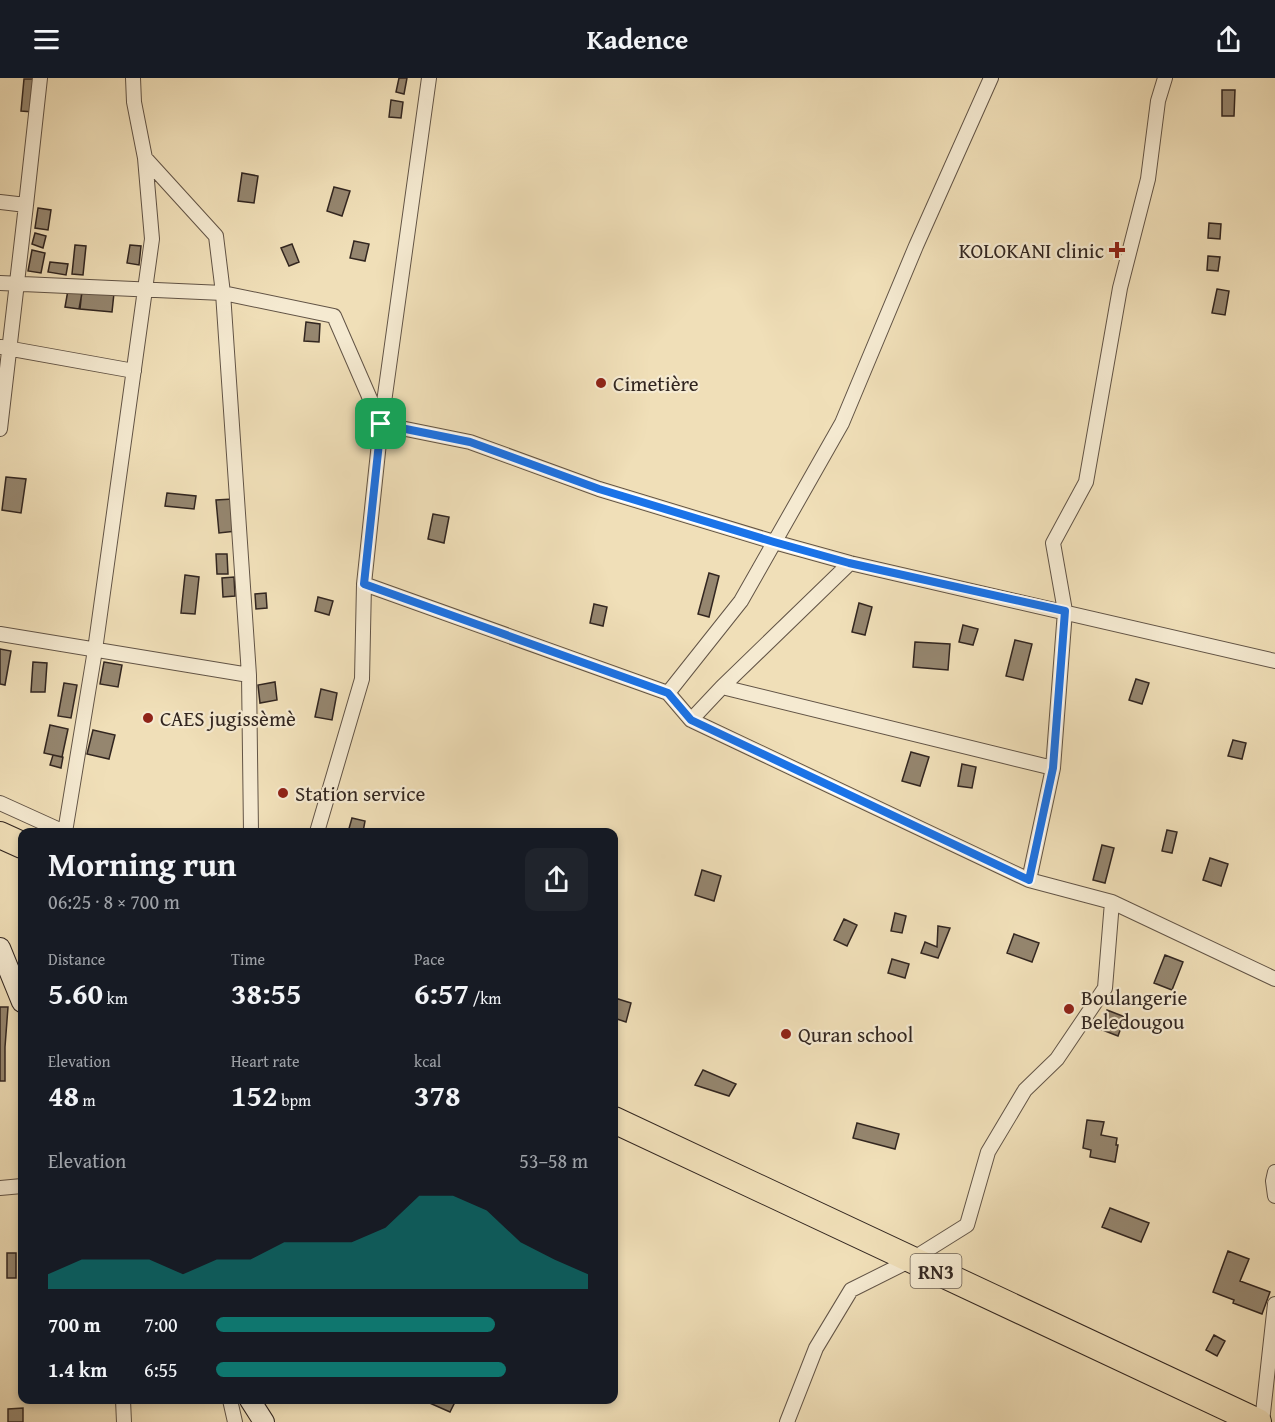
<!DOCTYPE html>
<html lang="en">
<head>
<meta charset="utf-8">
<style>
  body { margin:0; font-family:"Gentium Book Plus",serif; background:#20242c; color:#f1f3f6; height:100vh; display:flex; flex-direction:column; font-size:22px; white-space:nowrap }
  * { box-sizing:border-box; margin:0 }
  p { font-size:20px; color:#9ea1a6 }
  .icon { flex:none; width:33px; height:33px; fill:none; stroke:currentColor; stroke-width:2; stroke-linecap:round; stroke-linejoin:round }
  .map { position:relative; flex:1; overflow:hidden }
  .drawer { position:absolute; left:18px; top:750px; width:600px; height:576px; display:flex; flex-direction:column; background:#171b24; border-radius:12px; box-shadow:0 3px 9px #0003 }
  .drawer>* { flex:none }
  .pin { position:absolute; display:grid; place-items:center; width:51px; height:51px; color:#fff; margin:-26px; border-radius:12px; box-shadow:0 3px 9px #0006 }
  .round { display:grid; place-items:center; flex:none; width:63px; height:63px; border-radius:12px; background:#20242c }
  .headline { display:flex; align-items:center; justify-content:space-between; height:102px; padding:0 30px }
  h1 { font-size:33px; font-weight:600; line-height:45px }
  .figures { display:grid; grid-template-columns:repeat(3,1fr); gap:9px; height:102px; padding:6px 30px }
  .figures div { display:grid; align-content:center }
  .figures b { font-size:30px; font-weight:600 }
  .figures small { font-size:16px; font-weight:400 }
  .figures p { font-size:16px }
  .chart { height:168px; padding:12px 30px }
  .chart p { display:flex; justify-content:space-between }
  .chart svg { width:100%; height:108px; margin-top:6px; fill:#0f766e; opacity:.7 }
  ul { padding:0 30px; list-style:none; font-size:20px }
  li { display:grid; grid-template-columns:96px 72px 1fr; align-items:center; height:45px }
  li i { height:15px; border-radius:8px; background:#0f766e }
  header { display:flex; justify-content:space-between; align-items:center; height:78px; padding:0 30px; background:#171b24; font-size:27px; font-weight:600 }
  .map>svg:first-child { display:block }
  .building { fill:#95866f; stroke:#322620; stroke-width:1.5 }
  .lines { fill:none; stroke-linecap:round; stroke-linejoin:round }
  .street-casing { stroke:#625446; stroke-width:16 }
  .secondary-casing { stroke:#322620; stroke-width:22 }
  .highway-casing { stroke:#322620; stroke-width:28 }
  .street { stroke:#f5ead1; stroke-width:14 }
  .secondary { stroke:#f5ead1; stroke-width:20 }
  .highway { stroke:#f0dfb8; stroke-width:26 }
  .route-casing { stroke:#fff; stroke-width:12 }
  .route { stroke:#1a73e8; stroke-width:8 }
  .poi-dot { fill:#8f2418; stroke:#f5ead1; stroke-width:2 }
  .labels { text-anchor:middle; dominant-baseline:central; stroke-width:4.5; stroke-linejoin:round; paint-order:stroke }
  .shield { fill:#f5ead1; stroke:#6c6155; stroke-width:1.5 }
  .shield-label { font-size:20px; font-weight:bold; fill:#322620 }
  .poi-label { font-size:21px; fill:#322620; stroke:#f5ead1; text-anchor:start }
</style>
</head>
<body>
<header><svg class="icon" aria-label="menu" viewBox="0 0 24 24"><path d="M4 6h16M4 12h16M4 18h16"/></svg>Kadence<svg class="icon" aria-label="share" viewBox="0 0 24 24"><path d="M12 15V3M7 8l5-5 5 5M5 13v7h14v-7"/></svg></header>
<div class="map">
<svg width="1275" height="1344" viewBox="0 0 1275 1344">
  <rect width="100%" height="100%" fill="#f0dfb8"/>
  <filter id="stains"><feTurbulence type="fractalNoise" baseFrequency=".00333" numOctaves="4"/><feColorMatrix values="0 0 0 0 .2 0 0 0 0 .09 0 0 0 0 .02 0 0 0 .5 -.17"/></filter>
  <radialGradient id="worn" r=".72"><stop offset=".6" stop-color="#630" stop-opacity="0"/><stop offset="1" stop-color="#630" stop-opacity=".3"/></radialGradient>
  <path class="building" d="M399,0h8l-3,16 -8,-2z
    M24,1h11l-2,33 -12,-1z
    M1222,12h13l-1,26h-12z
    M391,22l12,2 -2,16 -12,-1z
    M242,95l16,3 -4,27 -16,-2z
    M334,109l16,4 -8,25 -15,-5z
    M38,130l13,2 -3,20 -13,-2z
    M1209,145l12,1 -1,15 -12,-1z
    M35,155l11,3 -3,12 -11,-4z
    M354,163l15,3 -4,17 -15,-3z
    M292,166l7,18 -10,4 -8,-18z
    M75,167l11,1 -3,29 -11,-1z
    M130,167l11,1 -2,19 -12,-2z
    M32,172l13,3 -4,20 -13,-2z
    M1208,178l12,1 -2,14 -11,-1z
    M50,184l18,2 -2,11 -18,-3z
    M1217,211l12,2 -4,24 -13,-2z
    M68,212l14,3 -3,16 -14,-2z
    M82,212l32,3 -2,19 -32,-3z
    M306,244l14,2 -1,18 -15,-1z
    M6,399l20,2 -5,34 -19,-3z
    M167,415l29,3 -2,13 -29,-3z
    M233,421l3,32 -17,2 -3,-33z
    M433,436l16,3 -5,26 -16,-4z
    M216,476h11l1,20h-11z
    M709,495l10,3 -10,41 -11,-3z
    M185,497l14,2 -4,37 -14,-1z
    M234,499l1,19 -12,1 -1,-19z
    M266,515l1,15 -11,1 -1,-15z
    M318,519l15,4 -4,14 -14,-4z
    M859,525l13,4 -7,28 -13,-3z
    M594,526l13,3 -4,19 -13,-3z
    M963,547l15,4 -5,16 -14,-3z
    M1015,562l17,4 -9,36 -17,-4z
    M915,564l35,2 -2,26 -35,-3z
    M0,571l11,2 -6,34 -5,-1z
    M33,584l14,1 -2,29h-14z
    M104,584l18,3 -4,22 -18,-3z
    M1136,601l13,4 -7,21 -13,-4z
    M275,604l2,18 -17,3 -2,-18z
    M64,605l13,2 -6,33 -13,-2z
    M321,611l16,4 -5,27 -17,-3z
    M50,647l18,4 -6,28 -18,-4z
    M93,652l22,5 -6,24 -22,-5z
    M1233,662l13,3 -4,16 -14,-3z
    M911,674l18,5 -9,29 -18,-5z
    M53,677l10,2 -2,11 -11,-3z
    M962,686l14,3 -4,21 -14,-2z
    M352,740l13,3 -2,11h-15z
    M1167,752l10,2 -5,21 -10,-2z
    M1102,767l12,3 -9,35 -12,-3z
    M1210,780l18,6 -7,22 -18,-6z
    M702,792l19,6 -7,25 -19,-6z
    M895,835l11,3 -4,17 -11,-2z
    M844,841l13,6 -10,21 -13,-6z
    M938,848l12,2 -12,30 -17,-5 4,-11 12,5z
    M1014,856l25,9 -7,19 -25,-9z
    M1165,877l18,7 -11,28 -18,-7z
    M892,881l17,5 -4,14 -17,-5z
    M615,920l16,5 -5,19 -12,-4z
    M0,929h8l-3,40v34h-5z
    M1107,932l18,7 -7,19 -18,-7z
    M703,992l33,14 -7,12 -34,-11z
    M1087,1042l17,2 -3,13 16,3 -1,7h2l-3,17 -25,-5 1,-7 -8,-2z
    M857,1045l42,11 -4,15 -42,-11z
    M1110,1130l39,15 -8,19 -39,-15z
    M1228,1173l21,8 -9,22 30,11 -8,22 -29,-11 1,-3 -21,-8z
    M7,1175h9v25h-9z
    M1214,1257l11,6 -8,15 -11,-6z
    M426,1322h30l-6,12 -25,-11z
    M23,1330v14h-15v-13z"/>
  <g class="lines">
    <defs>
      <path id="street" d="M145,80l71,78 7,57 26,382 2,157
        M0,124l26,3 -26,224
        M26,127l14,-127
        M0,205l223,10 111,23 47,108 89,18 129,47 175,53 76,21 425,98
        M1,269l133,24
        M364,506l304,109 23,27 338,160 83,22 163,77
        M0,556l249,41
        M722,609l128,-124
        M668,615l73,-92 101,-178 74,-177 75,-168
        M691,642l31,-33 331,81
        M0,725l64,29
        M65,754l30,-182 57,-411 -7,-81 -11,-56 -1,-24
        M317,754l45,-153 2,-95 17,-160 48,-346
        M1029,802l24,-112 12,-157 -12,-68 33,-61 34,-194 28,-109 10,-78 7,-23
        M1275,1094l-2,9 2,15
        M0,1110l22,-2
        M123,1322l1,22
        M230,1322l5,22
        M787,1344l29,-74 35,-58 60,-30 56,-35 21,-73 37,-62 32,-31 48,-71 7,-86
        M1262,1344l13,-118"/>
      <path id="secondary" d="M0,870l22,54
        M250,1322l14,22"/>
      <path id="highway" d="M0,757l22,10
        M614,1042l644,302"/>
    </defs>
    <use href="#street" class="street-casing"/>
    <use href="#secondary" class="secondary-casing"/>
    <use href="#highway" class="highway-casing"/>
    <use href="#street" class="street"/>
    <use href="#secondary" class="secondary"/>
    <use href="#highway" class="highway"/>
  </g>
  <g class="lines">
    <defs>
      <path id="route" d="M381,346l89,18 129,47 175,53 75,21 216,48 -12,157 -24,112 -338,-160 -23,-27 -304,-109z"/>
    </defs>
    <use href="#route" class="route-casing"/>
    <use href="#route" class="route"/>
  </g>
  <g class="poi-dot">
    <path d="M1114 163h6v6h6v6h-6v6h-6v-6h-6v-6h6z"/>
    <circle cx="601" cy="305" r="6"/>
    <circle cx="148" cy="640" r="6"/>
    <circle cx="283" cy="715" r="6"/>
    <circle cx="1069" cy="931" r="6"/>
    <circle cx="786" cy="956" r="6"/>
  </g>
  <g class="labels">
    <rect class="shield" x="910.5" y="1176" width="51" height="34" rx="4.5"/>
    <g class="shield-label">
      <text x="936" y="1193">RN3</text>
    </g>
    <g class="poi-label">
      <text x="1104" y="172" text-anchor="end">KOLOKANI clinic</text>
      <text x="613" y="305">Cimetière</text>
      <text x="160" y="640">CAES jugissèmè</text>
      <text x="295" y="715">Station service</text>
      <text x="1081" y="919">Boulangerie<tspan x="1081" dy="24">Beledougou</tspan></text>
      <text x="798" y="956">Quran school</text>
    </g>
  </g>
  <rect width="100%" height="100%" filter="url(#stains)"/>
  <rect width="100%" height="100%" fill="url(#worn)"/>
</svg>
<div class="pin" style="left:381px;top:346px;background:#1e9e55"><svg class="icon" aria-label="arrive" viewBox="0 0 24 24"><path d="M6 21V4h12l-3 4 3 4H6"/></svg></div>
<section class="drawer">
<div class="headline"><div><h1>Morning run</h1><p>06:25 · 8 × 700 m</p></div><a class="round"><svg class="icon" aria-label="share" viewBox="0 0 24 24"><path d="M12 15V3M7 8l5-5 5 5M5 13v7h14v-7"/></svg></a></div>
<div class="figures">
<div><p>Distance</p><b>5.60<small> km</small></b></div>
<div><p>Time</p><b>38:55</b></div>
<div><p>Pace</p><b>6:57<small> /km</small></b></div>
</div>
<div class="figures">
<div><p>Elevation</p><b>48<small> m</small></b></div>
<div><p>Heart rate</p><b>152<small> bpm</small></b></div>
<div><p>kcal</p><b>378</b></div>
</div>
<div class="chart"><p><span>Elevation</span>53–58 m</p>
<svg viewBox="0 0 160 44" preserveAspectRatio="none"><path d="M0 44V38L10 32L20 32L30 32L40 38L50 32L60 32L70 25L80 25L90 25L100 19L110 6L120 6L130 12L140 25L150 32L160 38V44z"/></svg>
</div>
<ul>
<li><b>700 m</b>7:00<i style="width:75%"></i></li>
<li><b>1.4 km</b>6:55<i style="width:78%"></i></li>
</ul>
</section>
</div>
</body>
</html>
